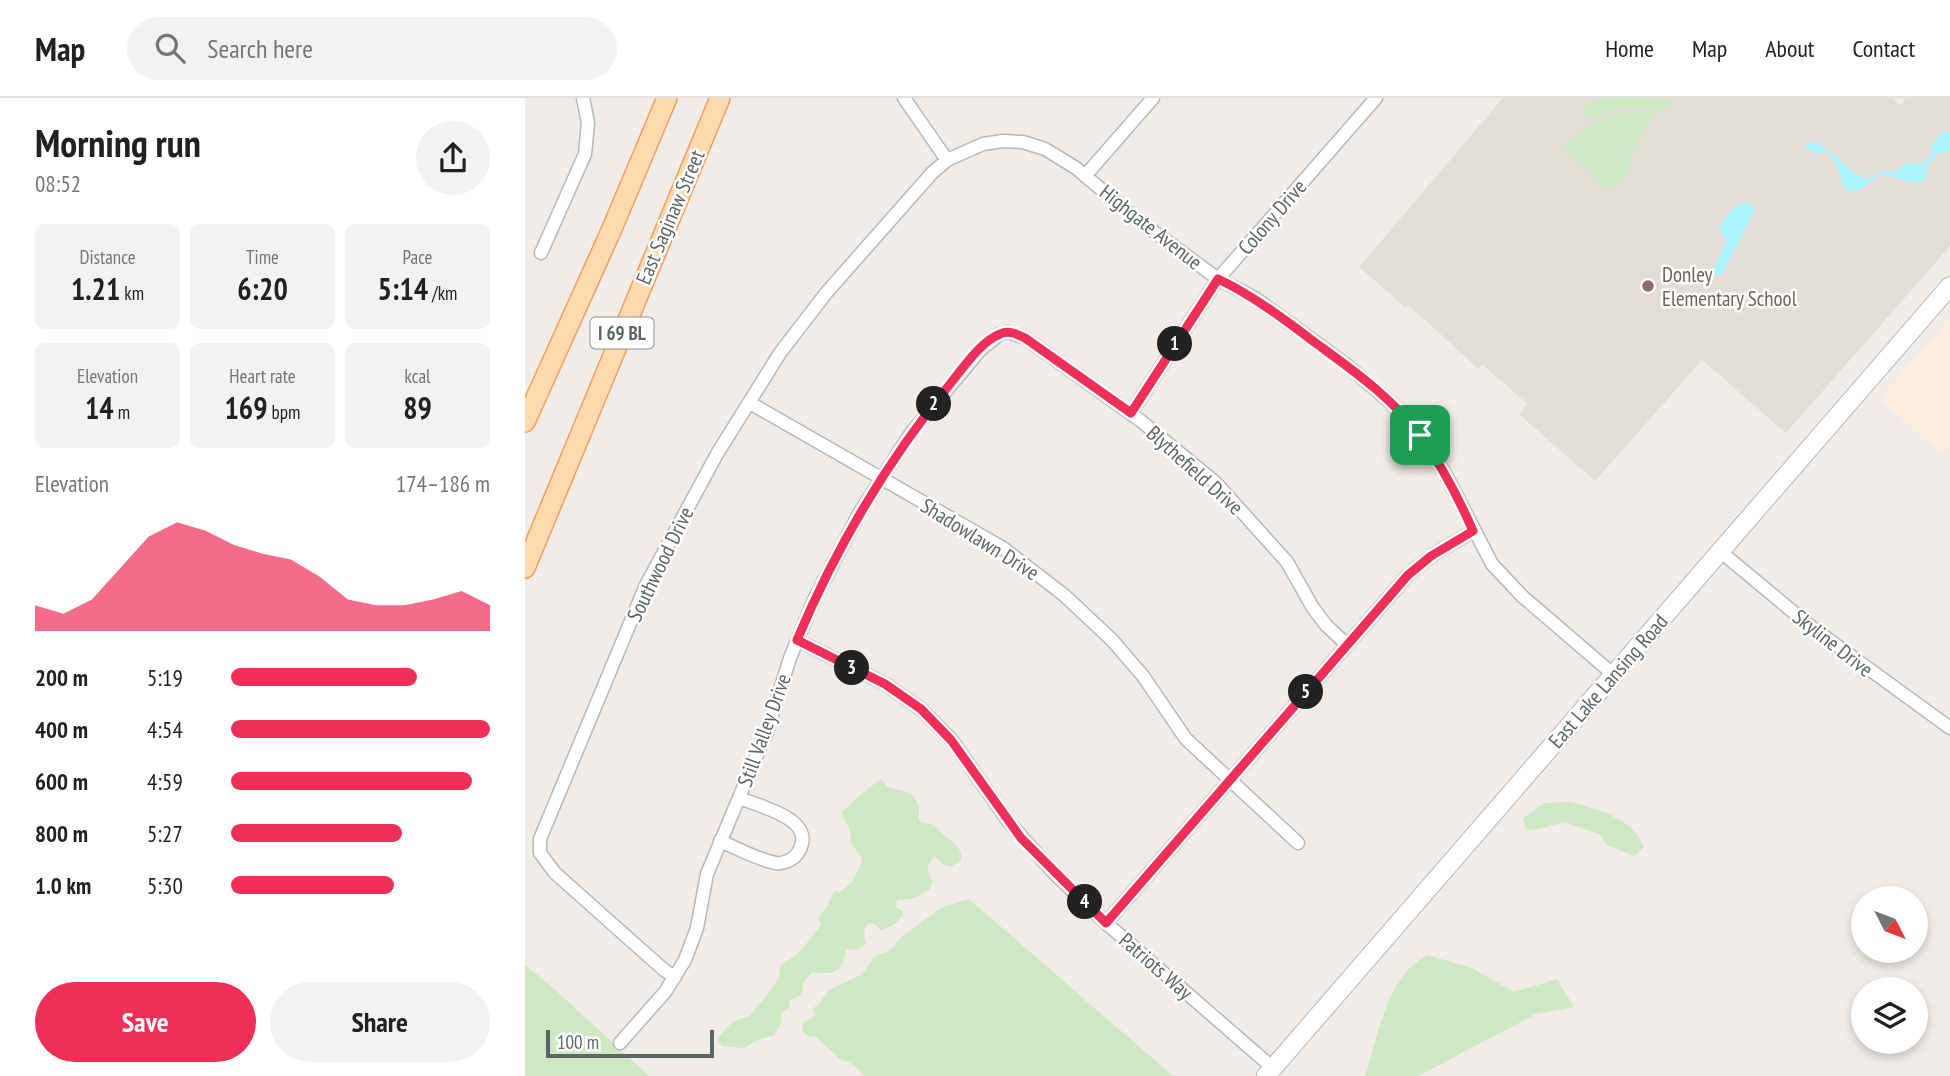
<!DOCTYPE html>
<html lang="en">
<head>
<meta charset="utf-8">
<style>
  body { margin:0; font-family:"PT Sans Narrow",sans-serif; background:#f2f2f2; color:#202124; height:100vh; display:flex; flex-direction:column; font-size:26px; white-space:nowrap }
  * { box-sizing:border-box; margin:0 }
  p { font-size:23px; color:#757577 }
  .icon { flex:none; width:38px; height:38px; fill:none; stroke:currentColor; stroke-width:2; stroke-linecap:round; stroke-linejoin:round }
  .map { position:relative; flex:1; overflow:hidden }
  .drawer { display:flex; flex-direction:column; background:#fff; width:525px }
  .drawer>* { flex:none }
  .needle { width:46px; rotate:132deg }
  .tools { position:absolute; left:1326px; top:788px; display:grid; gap:14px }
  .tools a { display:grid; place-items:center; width:77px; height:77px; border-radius:50%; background:#fff; box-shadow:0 4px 10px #0003; font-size:35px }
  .scale { position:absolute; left:21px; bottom:18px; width:168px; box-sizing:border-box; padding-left:7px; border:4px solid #5e6568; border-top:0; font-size:19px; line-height:24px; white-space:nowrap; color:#5e6568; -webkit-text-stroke:5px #fff; paint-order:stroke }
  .pin { position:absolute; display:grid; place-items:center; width:60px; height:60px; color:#fff; margin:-30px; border-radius:14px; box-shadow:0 4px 10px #0006 }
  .km { position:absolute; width:35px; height:35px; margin:-18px; border-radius:50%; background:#222; color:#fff; font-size:19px; line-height:35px; text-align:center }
  .round { display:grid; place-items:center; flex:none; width:74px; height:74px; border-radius:37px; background:#f2f2f2 }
  .head { display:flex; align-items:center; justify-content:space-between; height:119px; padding:0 35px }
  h1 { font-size:38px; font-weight:600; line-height:52px }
  .metrics { display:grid; grid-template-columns:repeat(3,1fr); gap:10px; height:119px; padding:7px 35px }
  .metrics div { display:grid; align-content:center; border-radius:10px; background:#f2f2f2; text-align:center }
  .metrics b { font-size:30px; font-weight:600 }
  .metrics small { font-size:19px; font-weight:400 }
  .metrics p { font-size:19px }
  .chart { height:196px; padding:14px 35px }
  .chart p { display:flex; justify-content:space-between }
  .chart svg { width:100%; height:126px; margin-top:7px; fill:#ee2f58; opacity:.7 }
  .button { display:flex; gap:14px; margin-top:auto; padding:14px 35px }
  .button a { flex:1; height:80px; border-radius:42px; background:#ee2f58; color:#fff; font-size:28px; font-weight:600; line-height:80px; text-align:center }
  .button a+a { background:#f2f2f2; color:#202124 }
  ul { padding:0 35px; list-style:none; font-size:23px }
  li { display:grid; grid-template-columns:112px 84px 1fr; align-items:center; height:52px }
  li i { height:18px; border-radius:9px; background:#ee2f58 }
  header { display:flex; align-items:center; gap:42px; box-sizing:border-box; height:98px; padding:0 35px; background:#fff; border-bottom:2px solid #e0e0e0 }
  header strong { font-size:33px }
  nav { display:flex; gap:38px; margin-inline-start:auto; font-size:24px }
  .search { width:490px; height:63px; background:#f2f2f2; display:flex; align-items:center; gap:18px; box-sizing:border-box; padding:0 24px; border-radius:38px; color:#757577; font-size:26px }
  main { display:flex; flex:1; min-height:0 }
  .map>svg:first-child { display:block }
  .commercial { fill:#ffeede }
  .education { fill:#e3ddd8 }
  .green { fill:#cee8c3 }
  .water { fill:#a9f2ff }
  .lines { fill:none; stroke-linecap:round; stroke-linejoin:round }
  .minor-casing { stroke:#b4b9bc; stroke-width:15 }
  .secondary-casing { stroke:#b3b9bc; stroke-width:20 }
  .primary-casing { stroke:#f59e5b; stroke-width:22 }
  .minor { stroke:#fff; stroke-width:12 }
  .secondary { stroke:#fff; stroke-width:18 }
  .primary { stroke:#ffdaae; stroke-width:19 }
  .route-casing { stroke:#fff; stroke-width:14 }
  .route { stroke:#ee2f58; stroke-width:9 }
  .education-dot { fill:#8d6e63; stroke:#fff; stroke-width:2.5 }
  .labels { text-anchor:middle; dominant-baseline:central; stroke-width:5; stroke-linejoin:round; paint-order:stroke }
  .shield { fill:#fff; stroke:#8e9395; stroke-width:2 }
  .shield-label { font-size:19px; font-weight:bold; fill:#5e6568 }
  .street-label { font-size:21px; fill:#5e6568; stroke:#fff }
  .education-label { font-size:21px; fill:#785e54; stroke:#fff; text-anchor:start }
</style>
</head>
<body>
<header>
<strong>Map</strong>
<div class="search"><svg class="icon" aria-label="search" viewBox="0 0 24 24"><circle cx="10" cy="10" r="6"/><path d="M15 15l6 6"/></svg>Search here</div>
<nav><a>Home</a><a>Map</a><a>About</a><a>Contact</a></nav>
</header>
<main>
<section class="drawer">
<div class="head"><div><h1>Morning run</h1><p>08:52</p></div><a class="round"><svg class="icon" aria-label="share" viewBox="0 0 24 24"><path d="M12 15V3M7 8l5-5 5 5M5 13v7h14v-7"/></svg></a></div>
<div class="metrics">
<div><p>Distance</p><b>1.21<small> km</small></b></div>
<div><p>Time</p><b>6:20</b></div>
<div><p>Pace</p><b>5:14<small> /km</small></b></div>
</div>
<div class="metrics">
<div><p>Elevation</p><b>14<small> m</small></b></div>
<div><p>Heart rate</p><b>169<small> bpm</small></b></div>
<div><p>kcal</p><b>89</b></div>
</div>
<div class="chart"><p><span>Elevation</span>174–186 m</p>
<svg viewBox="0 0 160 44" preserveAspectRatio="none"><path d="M0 44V35L10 38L20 33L30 22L40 11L50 6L60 9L70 14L80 17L90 19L100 25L110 33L120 35L130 35L140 33L150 30L160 35V44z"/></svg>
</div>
<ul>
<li><b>200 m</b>5:19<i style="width:72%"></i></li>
<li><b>400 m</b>4:54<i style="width:100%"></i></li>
<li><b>600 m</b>4:59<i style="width:93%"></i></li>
<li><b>800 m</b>5:27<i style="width:66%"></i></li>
<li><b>1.0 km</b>5:30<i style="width:63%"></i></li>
</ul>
<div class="button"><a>Save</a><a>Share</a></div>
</section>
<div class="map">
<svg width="1425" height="978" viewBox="0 0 1425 978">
  <rect width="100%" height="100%" fill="#f1ece7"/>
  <path class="commercial" d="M1425,220v128l-8,9 -63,-56z"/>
  <path class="education" d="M978,0h390l7,7 6,-7h44v148l-164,187 -84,-73 -107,121 -76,-67 8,-10 -44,-39 -5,3 -70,-63 -2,3 -47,-41z"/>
  <path class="green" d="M1076,0h72l-11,17c-23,-15 -50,-6 -74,5l-7,-13z
    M1114,12l16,2 -27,48 4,4 -9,14 -14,13 -46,-43c21,-24 45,-35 76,-38z
    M356,681l8,9c14,2 27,3 30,21 0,1 0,11 0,11 3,4 12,3 16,5 7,12 19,15 26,27v8l-10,7 -7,-2 -10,-9 -7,12 5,13 -2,8 -14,9 -19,2 -1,7 7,4v5l-11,10 -11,4 -6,-6 -5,-1c-9,6 -5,11 -4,21l-10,6 -10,-1c-2,22 -13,27 -34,23l-9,11 -1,12 -11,4 -2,4 1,4 -8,6 -2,13 -6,9 -14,4 -16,9 -22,-2 -5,-7 15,-17 17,-6 21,-25 9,-13 1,-12 19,-13 22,-28 -3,-7 10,-12 2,-8 6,-7 3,2 13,-11 10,-20 -1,-5 -10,-14 -1,-13 -9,-17 20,-19z
    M1046,704c29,9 61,15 73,45l-10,9 -27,-11 -8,-11 -34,-12 -30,8 -9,-1 -3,-11 21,-15z
    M444,801l204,177h-309c-5,-7 -14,-15 -23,-16l-25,-23 -8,-1 -6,-5 1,-8 13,-8 -4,-6 7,-5 10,-14 32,-15 13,-18 16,-7 13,-14 38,-28z
    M902,857l45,13 42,24 43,-13 17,28 -38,7 -118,62h-53c14,-41 20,-98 62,-121z
    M0,867l26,21 98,90h-124z"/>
  <path class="water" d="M1418,33l7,1v19l-13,3 -10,13 1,7 -5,7c-17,5 -27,-8 -45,-6 -13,9 -17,22 -34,12l-7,-22 -10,-14 -10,3 -10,-5 -2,-3 5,-4c24,3 33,30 58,37 10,-7 16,-9 28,-6 7,-11 16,-11 28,-9l9,-12 -2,-6z
    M1220,105l11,5 -34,66 -4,2 -7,-4 15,-28 -1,-6 -6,-10 14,-20z"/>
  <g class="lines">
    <defs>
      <path id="minor" d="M379,0l43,62
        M560,78l68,-78
        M16,155l44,-99 3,-31 -5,-25
        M225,305l253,145 61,47 48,45 31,36 43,63 112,104
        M606,315l87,-134 158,-181
        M1196,454l89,74 140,102
        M272,542l88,44 36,25 30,30 57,82 46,52 52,50 167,145
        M195,743c17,7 38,19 56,22 9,1 19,-4 23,-12 18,-32 -40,-45 -60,-53
        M581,825l302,-348 23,-19 42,-25
        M150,879l-11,-7 -109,-97 -15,-20v-14l106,-254 71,-131 63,-101 47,-61 105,-119 15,-13 36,-16 20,-3 20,1 22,7 31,19 58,49 84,62 37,19 48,35 45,33 42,36 30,33 26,40 46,89 30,32 92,79
        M95,945l45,-51 20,-32 12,-32 10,-54 60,-143 23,-73 24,-58 46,-88 51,-79 70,-84 19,-15 8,-2 17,6 116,83 75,62 71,79 26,46 13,17 21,20"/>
      <path id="secondary" d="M741,978l684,-790"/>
      <path id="primary" d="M0,324l86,-191 56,-133
        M0,470l195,-470"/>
    </defs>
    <use href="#minor" class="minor-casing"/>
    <use href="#secondary" class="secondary-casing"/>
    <use href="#primary" class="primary-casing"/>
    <use href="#minor" class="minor"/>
    <use href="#secondary" class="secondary"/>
    <use href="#primary" class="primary"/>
  </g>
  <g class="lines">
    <defs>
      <path id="route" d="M693,181c36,17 67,41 99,65 37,27 78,56 104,93 21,29 38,62 52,94l-42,25 -23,19 -302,348 -85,-85 -70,-98 -30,-31 -36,-25 -88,-44c40,-95 92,-182 157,-261 12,-15 28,-38 46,-45 9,-4 17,0 25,4l106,75z"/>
    </defs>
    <use href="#route" class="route-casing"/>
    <use href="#route" class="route"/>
  </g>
  <circle class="education-dot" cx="1123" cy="188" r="7"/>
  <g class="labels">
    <rect class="shield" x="65.5" y="219.5" width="63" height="31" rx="5"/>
    <g class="shield-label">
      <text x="97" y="235">I 69 BL</text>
    </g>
    <g class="street-label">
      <text transform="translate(145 119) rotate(-67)">East Saginaw Street</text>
      <text transform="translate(747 119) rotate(-49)">Colony Drive</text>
      <text transform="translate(626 129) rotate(38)">Highgate Avenue</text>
      <text transform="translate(670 372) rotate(42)">Blythefield Drive</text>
      <text transform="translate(455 441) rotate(32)">Shadowlawn Drive</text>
      <text transform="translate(135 466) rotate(-64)">Southwood Drive</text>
      <text transform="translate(1308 545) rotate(38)">Skyline Drive</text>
      <text transform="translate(1083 583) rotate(-49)">East Lake Lansing Road</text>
      <text transform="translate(239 632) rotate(-70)">Still Valley Drive</text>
      <text transform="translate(631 868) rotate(41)">Patriots Way</text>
    </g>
    <g class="education-label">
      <text x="1137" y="176">Donley<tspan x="1137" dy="24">Elementary School</tspan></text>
    </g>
  </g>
</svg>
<div class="tools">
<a><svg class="needle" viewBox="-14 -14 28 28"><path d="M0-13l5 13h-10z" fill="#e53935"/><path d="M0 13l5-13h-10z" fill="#757577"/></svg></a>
<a><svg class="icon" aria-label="layers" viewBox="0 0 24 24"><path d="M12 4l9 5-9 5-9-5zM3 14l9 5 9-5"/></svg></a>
</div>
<div class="scale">100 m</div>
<div class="pin" style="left:895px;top:337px;background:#1e9e55"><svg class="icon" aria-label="arrive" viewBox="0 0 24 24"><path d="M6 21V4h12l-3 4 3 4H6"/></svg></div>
<b class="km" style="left:650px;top:246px">1</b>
<b class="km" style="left:409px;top:306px">2</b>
<b class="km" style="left:327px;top:570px">3</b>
<b class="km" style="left:560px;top:804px">4</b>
<b class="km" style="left:781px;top:594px">5</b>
</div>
</main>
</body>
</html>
